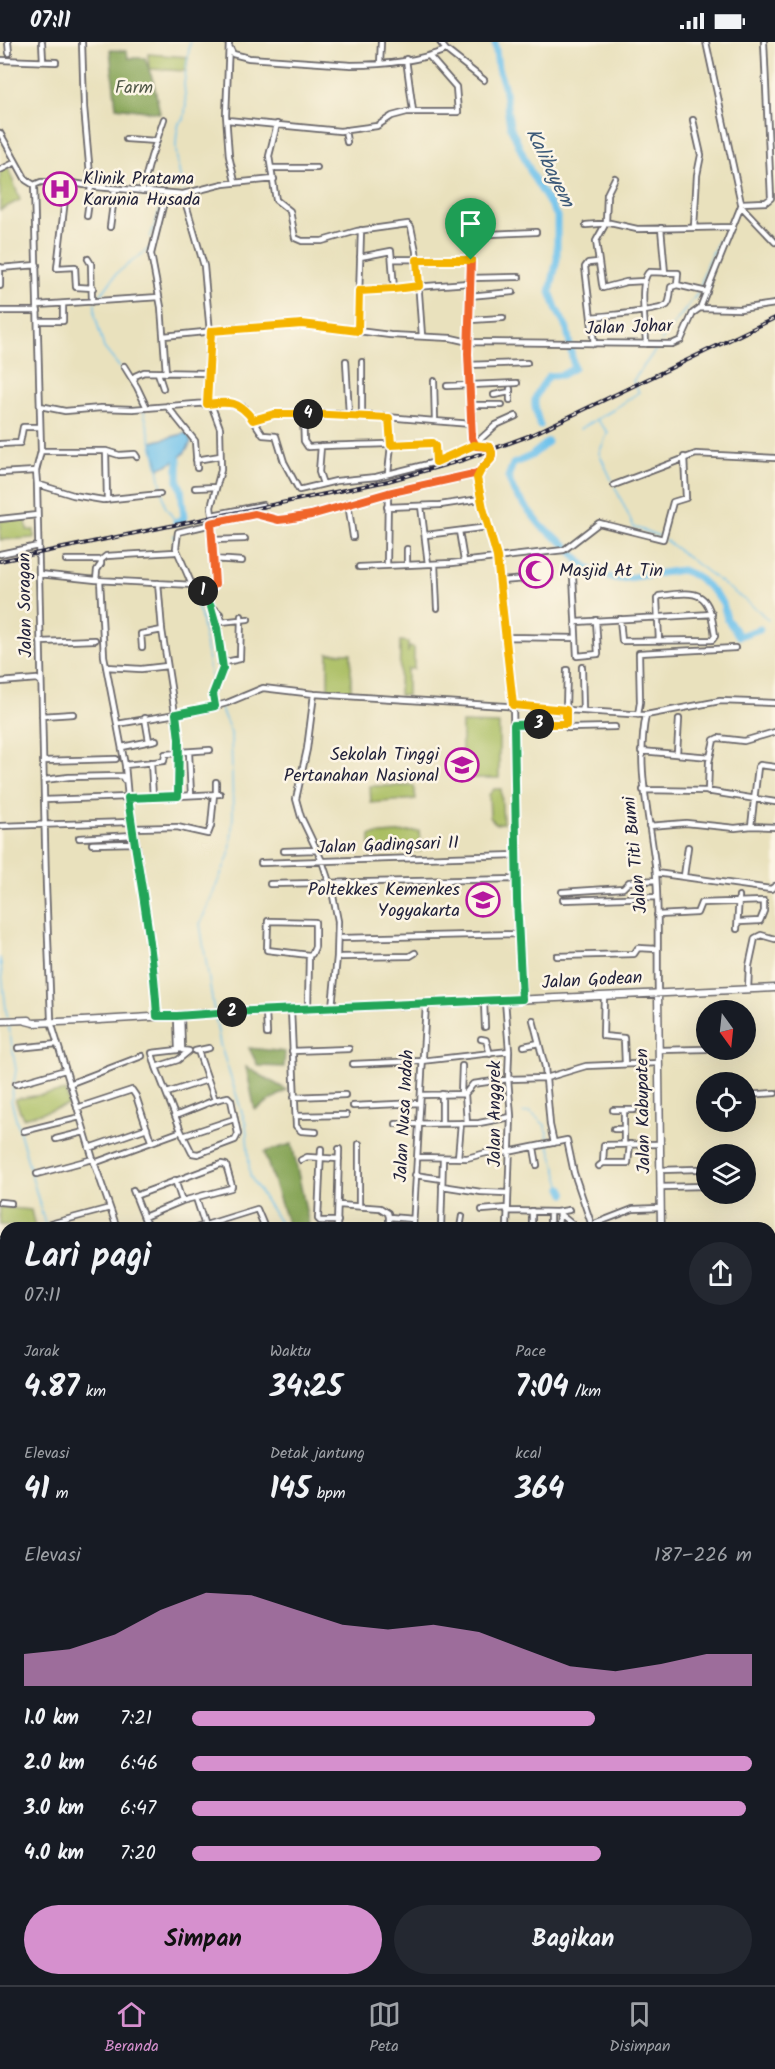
<!DOCTYPE html>
<html lang="id">
<head>
<meta charset="utf-8">
<style>
  body { margin:0; font-family:Kalam,sans-serif; background:#242831; color:#f1f3f6; height:100vh; display:flex; flex-direction:column; font-size:22px; white-space:nowrap }
  * { box-sizing:border-box; margin:0 }
  p { font-size:20px; color:#9ea1a6 }
  .icon { flex:none; width:33px; height:33px; fill:none; stroke:currentColor; stroke-width:2; stroke-linecap:round; stroke-linejoin:round }
  .map { position:relative; flex:1; overflow:hidden }
  .side { position:absolute; left:0px; top:1180px; width:776px; height:764px; display:flex; flex-direction:column; background:#171b24; border-radius:18px 18px 0 0; box-shadow:0 6px 24px #0002 }
  .side>* { flex:none }
  .needle { width:39px; rotate:165deg }
  .tools { position:absolute; left:696px; top:958px; display:grid; gap:12px }
  .tools a { display:grid; place-items:center; width:60px; height:60px; border-radius:50%; background:#171b24; box-shadow:0 6px 24px #0002; font-size:30px }
  .pin { position:absolute; display:grid; place-items:center; width:51px; height:51px; color:#fff; margin:-62px -26px; border-radius:50% 50% 50% 0; rotate:-45deg; box-shadow:0 0 6px #0007 }
  .pin .icon { rotate:45deg }
  .km { position:absolute; width:30px; height:30px; margin:-15px; border-radius:50%; background:#222; color:#fff; font-size:16px; line-height:30px; text-align:center }
  .round { display:grid; place-items:center; flex:none; width:63px; height:63px; border-radius:32px; background:#242831 }
  .headline { display:flex; align-items:center; justify-content:space-between; height:102px; padding:0 24px }
  h1 { font-size:33px; font-weight:600; line-height:45px }
  .figures { display:grid; grid-template-columns:repeat(3,1fr); gap:9px; height:102px; padding:6px 24px }
  .figures div { display:grid; align-content:center }
  .figures b { font-size:30px; font-weight:600 }
  .figures small { font-size:16px; font-weight:400 }
  .figures p { font-size:16px }
  .chart { height:168px; padding:12px 24px }
  .chart p { display:flex; justify-content:space-between }
  .chart svg { width:100%; height:108px; margin-top:6px; fill:#d690ce; opacity:.7 }
  .button { display:flex; gap:12px; margin-top:auto; padding:12px 24px }
  .button a { flex:1; height:69px; border-radius:36px; background:#d690ce; color:#111; font-size:24px; font-weight:600; line-height:69px; text-align:center }
  .button a+a { background:#242831; color:#f1f3f6 }
  ul { padding:0 24px; list-style:none; font-size:20px }
  li { display:grid; grid-template-columns:96px 72px 1fr; align-items:center; height:45px }
  li i { height:15px; border-radius:8px; background:#d690ce }
  .status { display:flex; justify-content:space-between; align-items:center; height:42px; padding:0 30px; background:#171b24; direction:ltr }
  .status svg { height:16px; fill:currentColor }
  .menu { display:flex; justify-content:space-around; align-items:center; height:84px; border-top:2px solid #363941; background:#171b24; font-size:16px; color:#9ea1a6 }
  .menu a { display:grid; justify-items:center; gap:3px }
  .menu .selected { color:#d690ce }
  .map>svg:first-child { display:block }
  .green { fill:#a9bd61; stroke:#66704e; stroke-width:1.5 }
  .forest { fill:#86a457; stroke:#546349; stroke-width:1.5 }
  .water { fill:#70c2ec; stroke:#497294; stroke-width:1.5 }
  .lines { fill:none; stroke-linecap:round; stroke-linejoin:round }
  .stream { stroke:#70c2ec; stroke-width:1.5 }
  .river { stroke:#70c2ec; stroke-width:7 }
  .minor-casing { stroke:#686568; stroke-width:8 }
  .major-casing { stroke:#686568; stroke-width:9 }
  .minor { stroke:#fff; stroke-width:4.5 }
  .major { stroke:#fff; stroke-width:6 }
  .rail-casing { stroke:#22223b; stroke-width:4 }
  .rail { stroke:#fcf5e5; stroke-width:1.5; stroke-dasharray:4.5; stroke-linecap:butt }
  .split-1-casing { stroke:#fff; stroke-width:12 }
  .split-2-casing { stroke:#fff; stroke-width:12 }
  .split-3-casing { stroke:#fff; stroke-width:12 }
  .split-4-casing { stroke:#fff; stroke-width:12 }
  .split-5-casing { stroke:#fff; stroke-width:12 }
  .split-1 { stroke:#f0652b; stroke-width:8 }
  .split-2 { stroke:#22a559; stroke-width:8 }
  .split-3 { stroke:#22a559; stroke-width:8 }
  .split-4 { stroke:#f5b400; stroke-width:8 }
  .split-5 { stroke:#f5b400; stroke-width:8 }
  .labels { text-anchor:middle; dominant-baseline:central; stroke-width:5; stroke-linejoin:round; paint-order:stroke }
  .park-label { font-size:18px; fill:#515848; stroke:#fcf5e5 }
  .poi-label { font-size:18px; fill:#22223b; stroke:#fcf5e5; text-anchor:start }
  .street-label { font-size:18px; fill:#22223b; stroke:#fcf5e5 }
  .water-label { font-size:20px; font-style:italic; fill:#3d5a79; stroke:#fcf5e5 }
</style>
</head>
<body>
<div class="status"><b>07:11</b><svg viewBox="0 0 49 12"><path d="M0 12V9h3v3zM5 12V6h3v6zM10 12V3h3v9zM15 12V0h3v12zM26 1h20v11H26zM47 4h2v5h-2z"/></svg></div>
<div class="map">
<svg width="775" height="1943" viewBox="0 0 775 1943">
  <rect width="100%" height="100%" fill="#fcf5e5"/>
  <filter id="ink" filterUnits="userSpaceOnUse"><feTurbulence type="fractalNoise" baseFrequency=".0167" numOctaves="2"/><feDisplacementMap in="SourceGraphic" scale="12" xChannelSelector="R" yChannelSelector="G"/><feConvolveMatrix kernelMatrix="1 2 1 2 8 2 1 2 1" color-interpolation-filters="sRGB"/></filter>
  <filter id="wash" filterUnits="userSpaceOnUse"><feTurbulence type="fractalNoise" baseFrequency=".008" numOctaves="4" result="noise"/><feDisplacementMap in="SourceGraphic" scale="24" xChannelSelector="R" yChannelSelector="G"/><feGaussianBlur stdDeviation="1.35" result="paint"/><feColorMatrix in="noise" values="0 0 0 0 0 0 0 0 0 0 0 0 0 0 0 0 0 1.4 0 .05"/><feComposite in="paint" operator="in"/></filter>
  <g filter="url(#wash)">
    <rect width="100%" height="100%" fill="#e9e1bd"/>
    <path class="green" d="M148,12l40,3 -2,14 -37,-2z
      M8,125l12,33 -20,10v-39z
      M26,476l1,12h7v8l-34,2v-19z
      M400,599l8,1v11l1,-6 5,1v21h-7v27l-8,-1z
      M328,611h23v38h-23z
      M462,681l37,1v54h-37z
      M370,744h44l2,13 -45,4z
      M494,747h7l2,34 -7,1 -6,-7 -1,-22z
      M419,789l2,20 -51,1v-17z
      M66,1049l3,14 -46,13 -8,-19z
      M0,1165l31,3 4,18 -35,-3z"/>
    <path class="forest" d="M110,8l17,1 1,7h17l9,26 6,29 -44,-6z
      M249,1006l36,4 -1,15 -26,-1z
      M246,1025l41,23 -32,20z
      M292,1102l17,81 -21,1 -24,-74z"/>
    <path class="water" d="M187,391l4,9c-7,15 -17,21 -32,26l-7,-26z"/>
    <g class="lines">
      <path class="stream" d="M183,150c-4,-24 -11,-44 -4,-69l5,-3 2,-15 -2,-21 6,-42
        M164,167l6,-3 7,-10
        M150,196l10,-28
        M700,246l7,-25 12,-23
        M98,257l19,-26 34,-26
        M95,261v12l9,33 26,32
        M661,299l37,-48
        M141,358l17,68 7,38 11,16
        M596,377l12,13 -9,21 14,30
        M580,387l33,-19 26,-18 -6,-11 26,-36
        M615,445l19,40 25,9
        M174,493l1,7
        M665,498l94,71 9,9
        M189,544l12,30 12,76
        M0,916l7,59
        M214,969l-14,-87 30,-71 3,-37 -2,-83 -11,-26
        M215,974l5,28 26,81 4,51 33,52
        M8,980l8,48 -5,30 35,128
        M523,1071l7,-1 15,13 4,16
        M549,1103l13,43
        M770,1269l5,-1
        M770,1453l5,-14
        M327,1938l4,5"/>
      <path class="river" d="M495,0l3,26 6,18 6,40 23,51 24,39v43l-7,33 7,18 10,19 7,39 -12,7 -13,1c-17,23 -17,23 -9,50
        M548,400l-17,14 -18,8 -5,13 6,15 28,35 24,18 13,16 19,14 22,4 62,-9 14,6 18,16 9,11 4,16 12,17 21,-7
        M176,480l8,-4 -3,-29 -3,-8v-21
        M562,1146l3,6
        M0,1506l6,6"/>
    </g>
  </g>
  <g filter="url(#ink)">
    <g class="lines">
      <defs>
        <path id="minor" d="M8,0l1,11
          M42,0l1,19
          M82,0l2,65 7,79 -4,30
          M229,0l-3,73 3,41 6,26
          M440,0l6,8 38,30
          M706,0l35,161
          M230,6l3,6 16,4 102,7c31,0 67,-4 95,-15
          M406,17l7,52
          M0,18l56,2
          M380,22l1,-22
          M227,78l113,11 37,-5 15,-10 15,-4h51l-2,-25 -27,-31
          M693,78l8,35 -4,20 -3,52
          M277,82l-8,32 6,38 1,6 14,11 5,27 7,3h20l35,-10 51,-7 3,3 5,24 6,85
          M345,88l2,12
          M0,91l26,47 8,5
          M126,97l31,2
          M273,126h44
          M0,128l16,-8
          M615,136l-8,16 -1,29 -10,18 6,43 1,4 23,-6 18,-1
          M67,140l-10,86 18,-1 1,20 17,1
          M142,149l9,-34 13,-38
          M183,152l21,72 7,78 -2,5 -2,55
          M741,161l25,-1 5,-4 -7,-156
          M741,164l34,36
          M586,183l24,-2 27,6 96,-2
          M110,185l5,-38
          M661,186l4,45
          M470,193l66,-3
          M360,215l31,-6 3,38
          M88,217l3,5 1,38
          M392,217l79,1
          M0,225v19
          M0,226l37,-3
          M470,236l49,-1
          M677,243l30,7
          M359,249l110,-8
          M469,254l44,-4
          M38,263l121,-8
          M700,266l41,-102
          M0,269h38
          M591,275c12,-1 69,-6 76,-12 4,-4 3,-13 4,-18l6,-2 1,-12 -29,-1c-11,9 -3,56 -3,72
          M470,278l33,-2
          M38,279h25v-17
          M358,289l3,-101
          M164,294l90,-9 48,-3 88,11 61,3 18,4 2,-87 -1,-38
          M594,302l-9,-77 3,-4 10,-1
          M346,319l3,54
          M362,320v53
          M468,323l59,-2
          M124,324l13,21 10,21
          M158,331l5,15
          M166,331l-5,-66 -10,-53 15,-60
          M134,339l1,-5 9,-4 64,1
          M434,339l1,40
          M447,344l70,-3
          M510,347v11
          M494,353l16,-3
          M211,362l9,24 1,42 -10,37 1,8 51,-10
          M470,363h32
          M40,364l25,5 36,-3 32,1 88,-7 22,5 10,13 21,-6 19,-1 69,2 109,9
          M167,364l28,35 2,27
          M303,372l1,27 4,6c42,-3 83,-3 124,-4l3,3 1,16
          M253,378l10,15 13,1 8,26 15,28 37,-9 40,-4 60,-15 38,-17 22,-20 20,-9
          M0,402l20,-1 3,-16h17
          M321,404l-2,26 4,12
          M41,409h65l13,4 16,-1 2,3
          M106,409l1,49
          M196,418l24,-4
          M0,431l36,-2
          M388,431l3,-28 -2,-27
          M37,442l36,11 30,5 57,-6
          M614,443l82,-31 79,4
          M195,446l21,-1
          M348,461l5,34
          M421,464l7,58
          M387,465l53,-2 40,-6
          M0,477l37,-4
          M459,489l5,30
          M426,493l62,-8
          M212,498l33,-1
          M407,507v15
          M0,512l38,-8
          M213,517l29,2
          M66,518h35l5,-4 69,-4
          M435,522l2,44
          M387,523l1,-72
          M359,525l93,-4 112,-13 35,-27 64,16 10,-37 13,-4 -2,-41
          M39,532l57,6 117,6 2,-2 -4,-61
          M573,534l4,80 21,-2 -2,-34
          M96,538l1,-10 4,-6v-4
          M100,538l4,76 21,109 3,33 9,51 18,130 2,36
          M500,539l50,-4
          M192,543l-16,-37 2,-16 77,-18 23,6 33,-5 77,-22 90,-20
          M201,544l6,16 13,12 2,7
          M211,565l6,21 6,40 -10,27 2,11
          M620,577l2,22 90,-1 3,-4c-6,-44 -13,-46 -56,-40l-2,3 2,42
          M221,580l27,-3
          M576,580l136,-8
          M506,595l70,1
          M40,600l55,-2
          M142,605l-1,-13 21,-4
          M221,621l19,-4 1,-43
          M106,625l35,2 26,-3
          M582,625l1,44
          M567,628l-1,40 2,18 47,-1
          M0,640l37,-3 4,3
          M314,652l-7,55 -11,50 5,18 21,44 10,30 6,30 -1,36 -5,50
          M638,673l2,-13 -1,-49 96,-5
          M646,673c-11,54 5,105 10,159 3,39 1,79 2,119
          M42,674l31,-2
          M145,676l4,23
          M117,682l89,-15 21,-6 36,-15 51,6 332,21 74,-14 55,2
          M514,683l52,-1
          M122,705l34,-7
          M641,709l69,6
          M180,710l30,-2
          M189,710l2,43
          M677,711l2,-34
          M43,719l73,-2
          M151,720l2,35
          M125,723l39,-4 1,-7 15,-1
          M44,738l25,-3 53,-1 2,4
          M216,740v12
          M643,748l63,1 69,11
          M708,750l1,-30 5,-22 4,-2 26,3 31,-9
          M178,754l42,-2
          M128,756l50,-2 1,-57 -17,-109 -4,-47
          M44,758l84,-3
          M0,784l131,-4
          M649,784l37,-3 49,5 17,-2 23,1
          M751,784l7,-59 2,-2 15,2
          M133,786l44,-1 31,7 3,-8 3,-32
          M79,796l55,-3
          M92,802l44,-1
          M284,809l32,-1
          M261,821l255,-8
          M656,831l107,15 8,1 4,-3
          M684,834l4,-29
          M270,842l247,-5
          M562,850l61,-4 6,-6 27,-2
          M563,858l93,-3
          M657,873l40,-2 4,-10 63,-2v10l-4,10 -21,1
          M737,887l2,-33
          M342,896l176,-4
          M557,914l77,-2 4,-6 19,1
          M341,915l69,-1 5,-3
          M748,947l1,-23 6,-28 6,-3 14,4
          M604,954l-1,40 21,2 1,25
          M522,957l-5,-99 -4,-195 -16,-148 -14,-48 -6,-31 4,-8 10,-11 1,-6 -2,-6 -14,-1 -4,-6 -4,-85 1,-13 203,2 9,-4 12,-27 7,-5 40,1 35,-5
          M505,958l4,51 -1,28 3,37 -4,112
          M484,959l1,26
          M308,966l1,-53 -42,-5 1,-29 47,1v25l-3,7 -3,1
          M291,967l5,117 5,5 15,1
          M266,968l1,24
          M177,974l1,34 -26,3 4,14 22,-7 11,-9 -7,-1 -1,-34
          M51,977l-5,-134 -9,-401 -1,-13 5,-20 -7,-266 7,-3h26l29,5 87,7 40,-10 51,-5
          M533,978l12,47 5,58 4,18
          M51,980l42,137 24,69
          M481,997l5,1 4,14
          M524,1004l15,-3
          M18,1006l39,-4
          M659,1008l47,-1
          M195,1009l14,-3
          M292,1009l57,-2
          M353,1022l68,-3 88,-10
          M156,1025l25,64 11,22 6,1 37,-14 3,-6 -7,-34 -3,-3 -13,3 -17,-49
          M16,1042l49,-14
          M69,1042l73,-28
          M167,1051l40,-13
          M442,1052v29
          M461,1052l1,-28
          M465,1052l2,29
          M421,1053l44,-1 8,-10 35,-5 38,-1 40,-12 73,-3
          M746,1053l29,-2
          M294,1055l51,-2
          M353,1064l67,-3
          M77,1066l55,-18 4,6 15,45
          M613,1068h11
          M175,1074l40,-16
          M296,1074l50,-1
          M396,1082l83,-1 32,-6
          M614,1087h10
          M24,1089l56,-14
          M183,1094l51,-17
          M56,1097l28,-7
          M624,1102v-34h10
          M89,1106l58,-20
          M534,1106l3,17
          M321,1107l-3,70 2,2h18
          M417,1115l50,1 19,-5 22,-1 59,-12 7,33 18,53
          M458,1116l3,-35
          M301,1118l6,-3 32,2
          M94,1121l85,-31
          M603,1121l1,-18 55,-1
          M599,1124l4,-3h25l2,-19
          M660,1128l38,-1
          M37,1132l56,-15
          M415,1133l27,4
          M175,1138l7,21
          M442,1144l39,6 26,1
          M660,1145l46,-1
          M133,1148l15,38
          M135,1154l86,-32 5,1 6,21 -1,2 -49,13 -38,16
          M196,1156l9,28
          M0,1160l11,1
          M339,1163l41,3 8,5 1,4
          M359,1164v-62
          M482,1168l25,-2
          M507,1169l50,1 12,-2
          M557,1170l20,16
          M50,1182l60,-16
          M196,1186l61,-19 8,19
          M337,1186l2,-79
          M389,1186v-11l24,2
          M413,1186l13,-224
          M441,1186l2,-70
          M460,1186l2,-12
          M532,1186v-17
          M550,1186v-16
          M558,1186l1,-14
          M584,1186l49,-19 27,-1
          M0,1198l6,1
          M0,1223l6,1
          M0,1244l6,1
          M0,1293l6,-17
          M770,1294h5
          M770,1305h5
          M770,1313h5
          M1,1341l3,-27
          M770,1375l5,-1
          M0,1385l6,1
          M0,1425h6
          M770,1443l5,-25
          M0,1456h6
          M770,1491h5
          M0,1513l4,3 1,10 -5,14
          M0,1559l6,-1
          M770,1572h5
          M770,1620h5
          M770,1746l5,29
          M0,1759l6,-14
          M770,1785l2,-1 1,-10
          M770,1815l5,-1
          M770,1845l5,-1
          M0,1885l6,-14
          M79,1938l3,5
          M332,1938l5,5
          M442,1938v5
          M468,1938v5
          M511,1938l1,5
          M545,1943v-5"/>
        <path id="major" d="M658,951l3,235
          M0,979l29,-1
          M26,979l8,2 48,-2 209,-12 135,-5 349,-16
          M0,1890l6,2
          M128,1938l36,4 58,-4
          M233,1938l15,5
          M677,1938v5"/>
      </defs>
      <use href="#minor" class="minor-casing"/>
      <use href="#major" class="major-casing"/>
      <use href="#minor" class="minor"/>
      <use href="#major" class="major"/>
      <defs>
        <path id="rail" d="M0,519l388,-80 75,-21 68,-25 244,-117"/>
      </defs>
      <use href="#rail" class="rail-casing"/>
      <use href="#rail" class="rail"/>
    </g>
  </g>
  <g class="lines" filter="url(#ink)">
    <defs>
      <path id="split-1" d="M203,549l-2,-5h12l2,-2 -4,-61 44,-9 23,6 9,-1 24,-4 77,-22 90,-20 13,-14 1,-6 -2,-6 -14,-1 -4,-8 -4,-84 3,-94"/>
      <path id="split-2" d="M203,549l8,16 6,21 6,40 -10,26 2,12 -39,8 3,25 -1,57 -50,2c10,72 25,144 29,218h20l55,-4"/>
      <path id="split-3" d="M232,970l290,-13 -5,-99 -3,-175 25,-1"/>
      <path id="split-4" d="M308,372l81,4 2,27 41,-2 3,3 1,16 38,-17 16,2 2,6 -1,6 -10,11 -4,8 6,30 14,49 16,148 53,5v14h-27"/>
      <path id="split-5" d="M308,372h-34l-21,6c-13,-19 -24,-19 -46,-16l4,-73 91,-7 56,7 1,-40 35,-2 25,-3 -2,-26h54"/>
    </defs>
    <use href="#split-1" class="split-1-casing"/>
    <use href="#split-2" class="split-2-casing"/>
    <use href="#split-3" class="split-3-casing"/>
    <use href="#split-4" class="split-4-casing"/>
    <use href="#split-5" class="split-5-casing"/>
    <use href="#split-1" class="split-1"/>
    <use href="#split-2" class="split-2"/>
    <use href="#split-3" class="split-3"/>
    <use href="#split-4" class="split-4"/>
    <use href="#split-5" class="split-5"/>
  </g>
  <defs>
    <symbol id="hospital-ring" viewBox="-11 -11 22 22"><circle r="9.5" fill="#fcf5e5" stroke="#b5179e" stroke-width="1.5"/><path d="M-5-5h3v3.5h4V-5h3V5h-3V1.5h-4V5h-3Z" fill="#b5179e"/></symbol>
    <symbol id="mosque-ring" viewBox="-11 -11 22 22"><circle r="9.5" fill="#fcf5e5" stroke="#b5179e" stroke-width="1.5"/><path d="M3.5-4.9A6 6 0 1 0 3.5 4.9A5 5 0 1 1 3.5-4.9Z" fill="#b5179e"/></symbol>
    <symbol id="university-ring" viewBox="-11 -11 22 22"><circle r="9.5" fill="#fcf5e5" stroke="#b5179e" stroke-width="1.5"/><path d="M0-5L7-2L0 1L-7-2ZM-4 1L0 2.5L4 1V4Q0 6-4 4Z" fill="#b5179e"/></symbol>
  </defs>
  <g fill-rule="evenodd">
    <use href="#hospital-ring" x="41" y="128" width="38" height="38"/>
    <use href="#mosque-ring" x="517" y="510" width="38" height="38"/>
    <use href="#university-ring" x="443" y="704" width="38" height="38"/>
    <use href="#university-ring" x="464" y="839" width="38" height="38"/>
  </g>
  <g class="labels">
    <g class="park-label">
      <text x="134" y="46">Farm</text>
    </g>
    <g class="poi-label">
      <text x="83" y="137">Klinik Pratama<tspan x="83" dy="21">Karunia Husada</tspan></text>
      <text x="559" y="529">Masjid At Tin</text>
      <text x="439" y="713" text-anchor="end">Sekolah Tinggi<tspan x="439" dy="21">Pertanahan Nasional</tspan></text>
      <text x="460" y="848" text-anchor="end">Poltekkes Kemenkes<tspan x="460" dy="21">Yogyakarta</tspan></text>
    </g>
    <g class="street-label">
      <text transform="translate(629 286) rotate(-2)">Jalan Johar</text>
      <text transform="translate(26 563) rotate(-91)">Jalan Soragan</text>
      <text transform="translate(388 804) rotate(-2)">Jalan Gadingsari II</text>
      <text transform="translate(636 813) rotate(-96)">Jalan Titi Bumi</text>
      <text transform="translate(592 939) rotate(-3)">Jalan Godean</text>
      <text transform="translate(644 1069) rotate(-91)">Jalan Kabupaten</text>
      <text transform="translate(495 1072) rotate(-90)">Jalan Anggrek</text>
      <text transform="translate(405 1074) rotate(-87)">Jalan Nusa Indah</text>
    </g>
    <g class="water-label">
      <text transform="translate(549 126) rotate(64)">Kalibayem</text>
    </g>
  </g>
</svg>
<div class="tools">
<a><svg class="needle" viewBox="-14 -14 28 28"><path d="M0-13l5 13h-10z" fill="#e53935"/><path d="M0 13l5-13h-10z" fill="#9ea1a6"/></svg></a>
<a><svg class="icon" aria-label="locate" viewBox="0 0 24 24"><circle cx="12" cy="12" r="6"/><path d="M12 2v4M12 18v4M2 12h4M18 12h4"/></svg></a>
<a><svg class="icon" aria-label="layers" viewBox="0 0 24 24"><path d="M12 4l9 5-9 5-9-5zM3 14l9 5 9-5"/></svg></a>
</div>
<div class="pin" style="left:471px;top:218px;background:#1e9e55"><svg class="icon" aria-label="arrive" viewBox="0 0 24 24"><path d="M6 21V4h12l-3 4 3 4H6"/></svg></div>
<b class="km" style="left:203px;top:549px">1</b>
<b class="km" style="left:232px;top:970px">2</b>
<b class="km" style="left:539px;top:682px">3</b>
<b class="km" style="left:308px;top:372px">4</b>
<section class="side">
<div class="headline"><div><h1>Lari pagi</h1><p>07:11</p></div><a class="round"><svg class="icon" aria-label="share" viewBox="0 0 24 24"><path d="M12 15V3M7 8l5-5 5 5M5 13v7h14v-7"/></svg></a></div>
<div class="figures">
<div><p>Jarak</p><b>4.87<small> km</small></b></div>
<div><p>Waktu</p><b>34:25</b></div>
<div><p>Pace</p><b>7:04<small> /km</small></b></div>
</div>
<div class="figures">
<div><p>Elevasi</p><b>41<small> m</small></b></div>
<div><p>Detak jantung</p><b>145<small> bpm</small></b></div>
<div><p>kcal</p><b>364</b></div>
</div>
<div class="chart"><p><span>Elevasi</span>187–226 m</p>
<svg viewBox="0 0 160 44" preserveAspectRatio="none"><path d="M0 44V31L10 29L20 23L30 13L40 6L50 7L60 13L70 19L80 21L90 19L100 22L110 29L120 36L130 38L140 35L150 31L160 31V44z"/></svg>
</div>
<ul>
<li><b>1.0 km</b>7:21<i style="width:72%"></i></li>
<li><b>2.0 km</b>6:46<i style="width:100%"></i></li>
<li><b>3.0 km</b>6:47<i style="width:99%"></i></li>
<li><b>4.0 km</b>7:20<i style="width:73%"></i></li>
</ul>
<div class="button"><a>Simpan</a><a>Bagikan</a></div>
</section>
</div>
<nav class="menu">
<a class="selected"><svg class="icon" aria-label="home" viewBox="0 0 24 24"><path d="M3 11l9-7 9 7M6 9v11h12V9"/></svg>Beranda</a>
<a><svg class="icon" aria-label="map" viewBox="0 0 24 24"><path d="M3 6l6-2 6 2 6-2v14l-6 2-6-2-6 2zM9 4v14M15 6v14"/></svg>Peta</a>
<a><svg class="icon" aria-label="saved" viewBox="0 0 24 24"><path d="M7 4h10v16l-5-4-5 4z"/></svg>Disimpan</a>
</nav>
</body>
</html>
